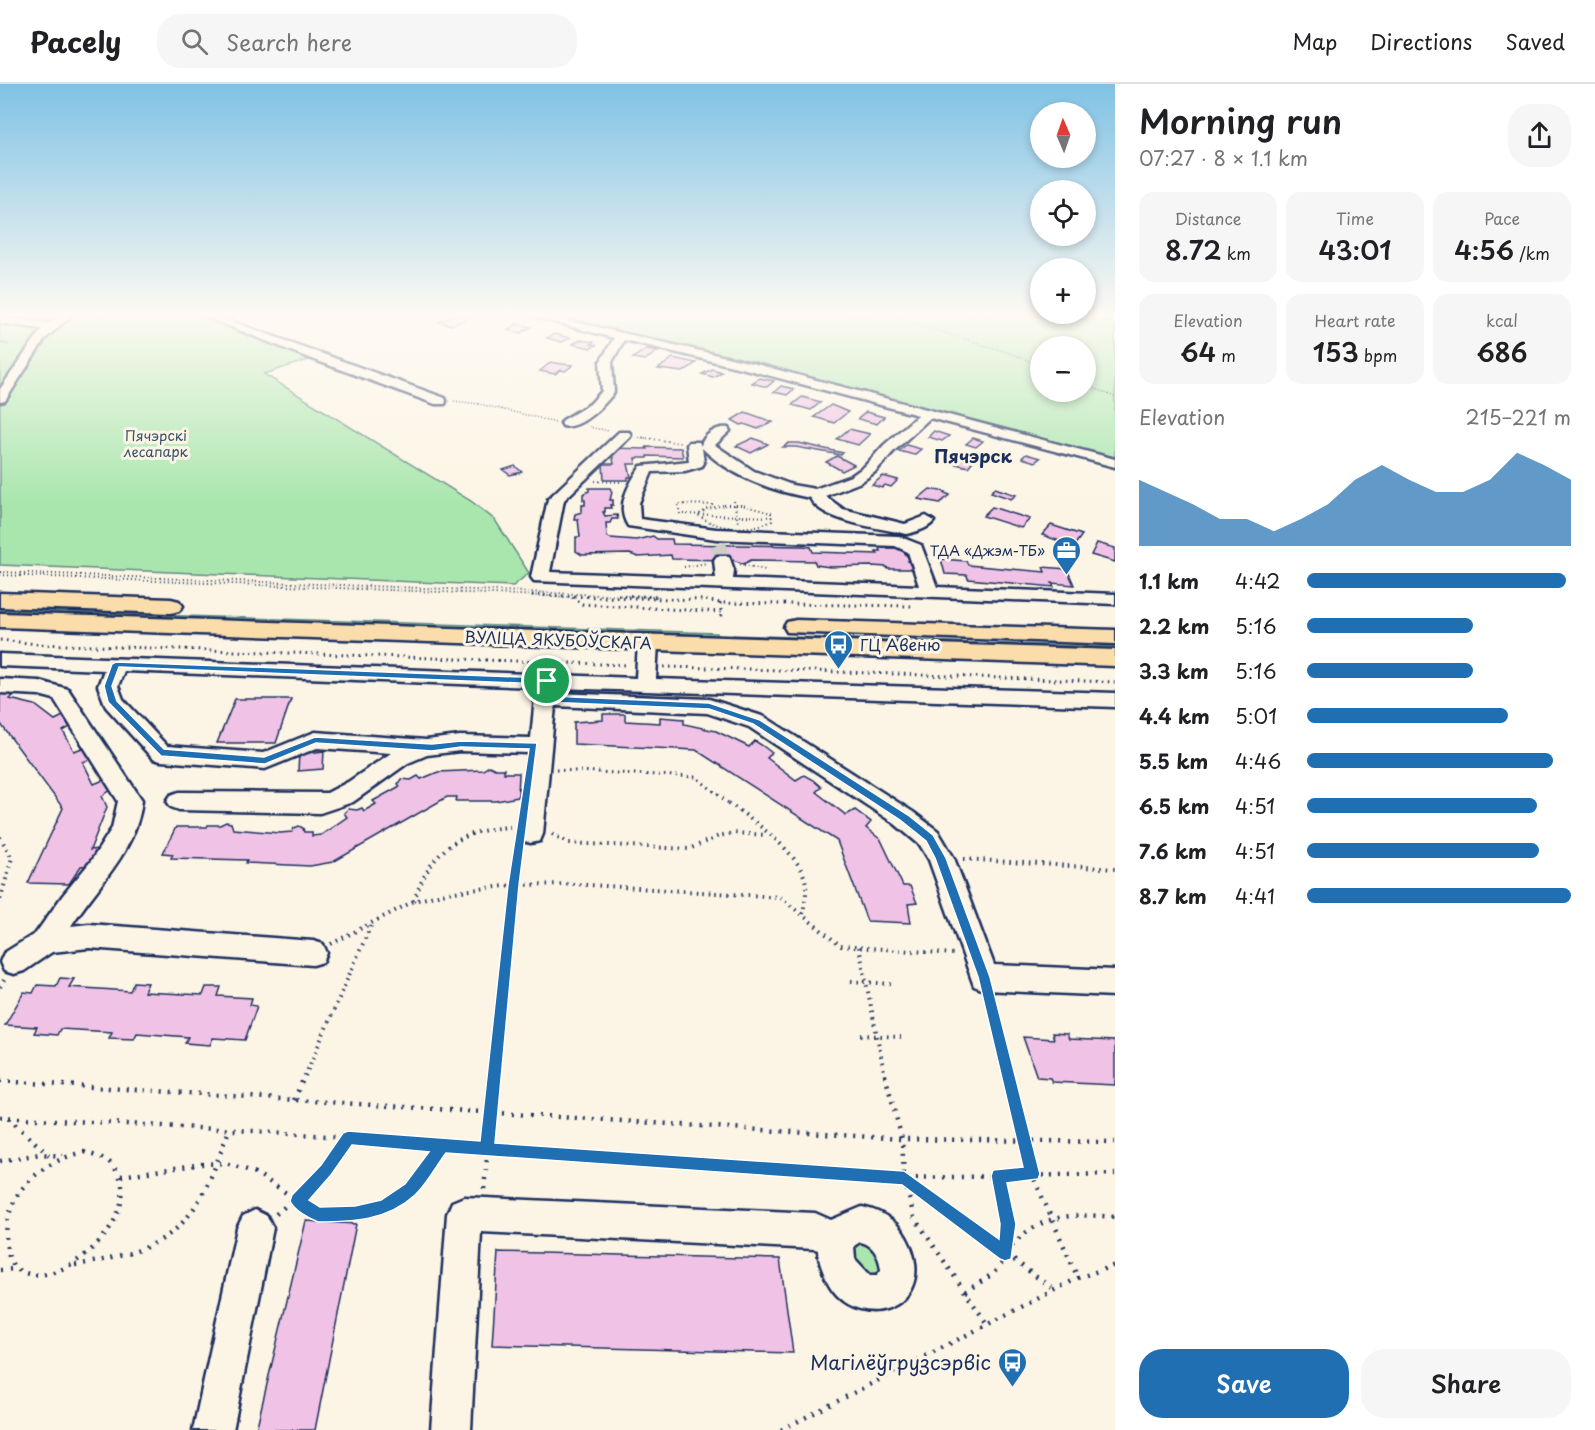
<!DOCTYPE html>
<html lang="en">
<head>
<meta charset="utf-8">
<style>
  body { margin:0; font-family:"Playpen Sans",sans-serif; background:#f6f6f6; color:#202124; height:100vh; display:flex; flex-direction:column; font-size:22px; white-space:nowrap }
  * { box-sizing:border-box; margin:0 }
  p { font-size:20px; color:#757577 }
  .icon { flex:none; width:33px; height:33px; fill:none; stroke:currentColor; stroke-width:2; stroke-linecap:round; stroke-linejoin:round }
  .map { position:relative; flex:1; overflow:hidden }
  .sheet { display:flex; flex-direction:column; background:#fff; width:480px }
  .sheet>* { flex:none }
  .needle { width:39px; rotate:358deg }
  .controls { position:absolute; left:1030px; top:18px; display:grid; gap:12px }
  .controls a { display:grid; place-items:center; width:66px; height:66px; border-radius:50%; background:#fff; box-shadow:0 3px 9px #0003; font-size:30px }
  .pin { position:absolute; display:grid; place-items:center; width:51px; height:51px; color:#fff; margin:-26px; border:3px solid #fff; border-radius:50%; box-shadow:0 2px 6px #0007 }
  .round { display:grid; place-items:center; flex:none; width:63px; height:63px; border-radius:24px; background:#f6f6f6 }
  .overview { display:flex; align-items:center; justify-content:space-between; height:102px; padding:0 24px }
  h1 { font-size:33px; font-weight:600; line-height:45px }
  .figures { display:grid; grid-template-columns:repeat(3,1fr); gap:9px; height:102px; padding:6px 24px }
  .figures div { display:grid; align-content:center; border-radius:15px; background:#f6f6f6; text-align:center }
  .figures b { font-size:26px; font-weight:600 }
  .figures small { font-size:16px; font-weight:400 }
  .figures p { font-size:16px }
  .chart { height:168px; padding:12px 24px }
  .chart p { display:flex; justify-content:space-between }
  .chart svg { width:100%; height:108px; margin-top:6px; fill:#1f6fb2; opacity:.7 }
  .action { display:flex; gap:12px; margin-top:auto; padding:12px 24px }
  .action a { flex:1; height:69px; border-radius:24px; background:#1f6fb2; color:#fff; font-size:24px; font-weight:600; line-height:69px; text-align:center }
  .action a+a { background:#f6f6f6; color:#202124 }
  ul { padding:0 24px; list-style:none; font-size:20px }
  li { display:grid; grid-template-columns:96px 72px 1fr; align-items:center; height:45px }
  li i { height:15px; border-radius:8px; background:#1f6fb2 }
  header { display:flex; align-items:center; gap:36px; box-sizing:border-box; height:84px; padding:0 30px; background:#fff; border-bottom:2px solid #e0e0e0 }
  header strong { font-size:28px }
  nav { display:flex; gap:33px; margin-inline-start:auto; font-size:21px }
  .search { width:420px; height:54px; background:#f6f6f6; display:flex; align-items:center; gap:15px; box-sizing:border-box; padding:0 21px; border-radius:24px; color:#757577; font-size:22px }
  main { display:flex; flex:1; min-height:0 }
  .map>svg:first-child { display:block }
  .green { fill:#a9e6ad; stroke:#628a86; stroke-width:1.5; fill-rule:evenodd }
  .building { fill:#f0c2e6; stroke:#1b2f5e; stroke-width:1.5 }
  .lines { fill:none; stroke-linecap:round; stroke-linejoin:round }
  .minor-tunnel { stroke:#cfcdca; stroke-width:16; stroke-dasharray:16 8; stroke-linecap:butt }
  .minor-casing { stroke:#1b2f5e; stroke-width:5 }
  .major-casing { stroke:#1b2f5e; stroke-width:5 }
  .path-far4 { stroke:#1b2f5e; stroke-width:1.5; stroke-dasharray:1 2; stroke-linecap:butt }
  .path-far3 { stroke:#1b2f5e; stroke-width:2; stroke-dasharray:1 3; stroke-linecap:butt }
  .path-far2 { stroke:#1b2f5e; stroke-width:3; stroke-dasharray:1.5 4.5; stroke-linecap:butt }
  .path-far1 { stroke:#1b2f5e; stroke-width:4; stroke-dasharray:1.5 5; stroke-linecap:butt }
  .path { stroke:#1b2f5e; stroke-width:4.5; stroke-dasharray:2 7; stroke-linecap:butt }
  .minor { fill:#fcf5e5; fill-rule:evenodd }
  .major { fill:#faddab; fill-rule:evenodd }
  .route { fill:#1f6fb2; stroke:#fff; stroke-width:1.5; fill-rule:evenodd }
  .labels { text-anchor:middle; dominant-baseline:central; stroke-width:6; stroke-linejoin:round; paint-order:stroke }
  .far-park-label { font-size:14px; fill:#37546e; stroke:#fcf5e5 }
  .far-poi-label { font-size:14px; fill:#1b2f5e; stroke:#fcf5e5; text-anchor:end }
  .street-label { font-size:16px; fill:#1b2f5e; stroke:#fcf5e5 }
  .poi-label { font-size:16px; fill:#1b2f5e; stroke:#fcf5e5; text-anchor:start }
  .far-district-label { font-size:18px; font-weight:bold; fill:#1b2f5e; stroke:#fcf5e5 }
  .near-poi-label { font-size:20px; fill:#1b2f5e; stroke:#fcf5e5; text-anchor:end }
</style>
</head>
<body>
<header>
<strong>Pacely</strong>
<div class="search"><svg class="icon" aria-label="search" viewBox="0 0 24 24"><circle cx="10" cy="10" r="6"/><path d="M15 15l6 6"/></svg>Search here</div>
<nav><a>Map</a><a>Directions</a><a>Saved</a></nav>
</header>
<main>
<div class="map">
<svg width="1115" height="1346" viewBox="0 0 1115 1346">
  <rect width="100%" height="100%" fill="#fcf5e5"/>
  <filter id="ink" filterUnits="userSpaceOnUse"><feTurbulence type="fractalNoise" baseFrequency=".0167" numOctaves="2"/><feDisplacementMap in="SourceGraphic" scale="12" xChannelSelector="R" yChannelSelector="G"/><feConvolveMatrix kernelMatrix="1 2 1 2 8 2 1 2 1" color-interpolation-filters="sRGB"/></filter>
  <g filter="url(#ink)">
    <path class="green" d="M0,232h216l112,38 -64,20 207,127 24,19 34,53 -16,13 -513,-21v-222l9,2 -9,-4z
      M556,232h513l46,7v136l-375,-97v-4c-13,-4 -26,-3 -40,-6zM1041,262h45v46h-45z
      M0,526l717,23 1,3 -718,-24z
      M733,551l382,12v3l-382,-13z
      M856,1154l31,18 -7,25 -27,-10 -3,-28z"/>
    <path class="building" d="M451,232h22l-22,9 -12,-3 14,-6z
      M517,240l14,3 -10,6 -14,-3z
      M554,250l16,4 -8,4 -15,-4z
      M580,256l14,2 -3,2 5,1 -5,3 -18,-4z
      M646,265l12,2 -13,9 -12,-2z
      M673,274l23,5 -13,9 -25,-3z
      M551,278l11,2 11,1 -8,6 -4,-1 -6,4 -15,-3z
      M712,285l10,3 -9,5 -11,-3z
      M759,294l15,3 -7,6 -15,-4z
      M781,302l13,3 -7,6 -13,-3z
      M802,313l19,5 -10,8 -19,-5z
      M831,321l17,7 -14,11 -20,-6z
      M745,328l28,10 -15,7 -14,-5 -3,1 -9,-5z
      M866,328l18,5 -7,7 -19,-5z
      M849,345l21,5 -12,11 -21,-6z
      M934,347l15,5 -7,5 -14,-4z
      M753,354l15,6 -17,9 -15,-7z
      M973,354l10,3 -7,6 -10,-3z
      M789,359h10l44,10 -2,2 -45,-8h-13z
      M906,361l15,4 -7,6 -15,-4z
      M646,363l35,1 2,9 -36,-1v2h-12l1,6h-8l3,13h-3v3h-24l-1,-16h11l-3,-16 36,1z
      M1026,370l14,4 -5,4 -13,-4z
      M837,372l17,9 -12,6 -16,-9z
      M957,373l16,4 -5,6 -16,-4z
      M515,382l7,6 -12,3 -7,-5z
      M883,392l15,4 -7,7 -6,-2 -3,3 -10,-3z
      M589,404h21l2,4 -2,8h3v5h-3l1,3h-6v4h-2l2,4 12,-1 1,4h-6l-2,4h-4l1,13 3,2 26,2 17,-4 4,3h15l1,5 130,2 8,1 2,5 65,2 -2,-3h4l-1,-3h22l10,13h-3l5,8h-25l-1,-2 -15,-1 -42,1 -14,-2 -2,-4 -63,-1 -7,4 -11,-4 -61,-1 -1,-4 -33,2 -8,-3 -48,1 -6,-4v-14h4l-2,-18h-4l1,-5 7,-2v-7h3v-5h-2v-6l6,-3z
      M995,404l21,7 -5,4 -20,-7z
      M930,405l16,3 -1,1 5,2 -10,8 -22,-4z
      M992,423l38,12 -9,9 -38,-12z
      M1051,441l31,10 -8,11 -32,-11z
      M1097,459l18,5v14l-24,-7z
      M941,475l25,2 2,4 77,7 -2,-5 24,2 7,16 -22,-2 2,4 -86,-8 -1,-4 -22,-1z
      M0,609l15,1 -5,5 25,6 20,15 10,-5 7,11 -9,5 11,20 11,-4 7,11 -9,4 11,22 12,-5 5,11 -9,6 5,11 -17,43 8,-1 -8,16 -9,1 -12,18 -41,-1 35,-75 -63,-85z
      M235,615h56l-15,44h-59z
      M603,630h22v7l35,2v-6l24,2v5l32,7 33,16 6,-6 8,5 9,7 -5,5 29,22 8,-5 9,5 8,7 -5,5 30,23 9,-5 16,12 -5,6 15,12 22,46h7l7,17 -9,1 3,19 -44,-2 -30,-80 -141,-91 -122,-6v-22l29,-2z
      M324,667l-1,18 -25,2 1,-17z
      M489,682l6,3h9v4h15l-1,24 -22,4h-40l1,-4h-10l-114,65 -23,4 -64,-3 1,-3 -76,-2 2,-4 -10,-1 13,-26h31l1,-2h12l6,-3 5,1 2,6 47,4 12,-1 2,-4 5,-2 4,2 1,4h8v4l9,-1 26,-18 -3,-4 4,-4 9,1 5,-2 2,3 12,-7 -3,-3 27,-15 -2,-2 3,-5 10,1 7,-4 3,3 17,-7 45,-2z
      M60,894l14,1 -5,8 61,4 4,-9 14,1 -4,9 59,3 3,-8h15l-3,9 34,2 -2,7 7,1 -12,34 -32,-2 -3,7 -25,-2 3,-6 -51,-4 -3,6 -25,-1 3,-6 -52,-3 -3,6 -23,-2 3,-6 -32,-2 19,-33 9,1 4,-8 19,1z
      M1052,949l15,1 2,5 46,2v44l-63,-3 -2,-4 -13,-1 -14,-40 31,2z
      M306,1137l50,3 -41,206h-59z
      M498,1168l282,7 13,94 -301,-8z"/>
    <g class="lines">
      <path class="minor-tunnel" d="M718,460l5,16"/>
      <defs>
        <path id="minor" d="M59,232h12l-26,23 -40,62 -5,1v-13l42,-60 -42,-6v-6l49,6z
          M204,232h13l228,82 1,3 -1,3h-10l-129,-47z
          M532,232h17l203,47 363,96v8l-185,-49 -36,33 -19,21 -14,10 -36,14 18,13 62,15 21,-8 8,5c-5,7 -18,11 -27,13 -25,-6 -86,-12 -97,-36 -38,-7 -80,-22 -108,-50l2,15 -2,3 -17,5 -33,1 -13,31 1,16 76,10 182,7 23,9 16,42 178,7v10l-581,-23 -3,-4 17,-78 71,-67h10l2,3 -2,3 -65,62 -14,72 166,6 -2,-18 3,-4h12l5,14 -1,9 186,7 -11,-34 -13,-6 -179,-7 -88,-13c-13,-20 1,-42 13,-60l48,-5 -2,-16 2,-3h10l2,4c2,-11 16,-20 27,-18l2,3 -15,14 39,26 38,14 23,4 36,-13 14,-10 19,-21 34,-30 -173,-46 -121,-29 -12,22 2,30 -2,3c-9,11 -32,35 -49,31l-2,-3 2,-3 27,-16 12,-13 -2,-29 14,-24z
          M648,552l7,2 3,4 -2,37 459,14v14l-558,-19 -1,5 153,6 56,18 148,95 25,19 16,27 40,107 121,5v26l-131,-6 -10,-4 -45,-126 -9,-15 -25,-21 -146,-97 -42,-14 -152,-7 -12,128 -3,7 -9,2 -9,-2 -3,-7 10,-81 -69,-2 -33,4 -19,8 -55,39 -33,11 -141,-3 -8,-3 -4,-6 4,-6 8,-3 148,1 21,-11 43,-29 -74,-5 -52,21 -104,-8 -8,-2 -47,-52 -8,-21 6,-16 -104,-4v-12l636,24 2,-36 3,-4zM124,587l412,16 -5,51 -71,-2 -34,4 -111,-8 -52,21 -96,-7 -44,-47 -5,-13z
          M0,595l39,2 29,8 74,111c-5,51 -45,85 -71,126l18,-2 224,17 10,3 4,9 -4,9 -10,3 -224,-17 -37,4 -28,19 -10,3 -10,-3 -4,-9 4,-9 32,-20 27,-38 28,-34 21,-33 6,-27 -64,-102 -15,-4 -39,-2z
          M464,1113l351,16 16,7 31,-13c23,5 39,16 48,38 28,67 -60,92 -85,31 -3,-8 -7,-17 -7,-26l-3,-1 -334,-17 -10,198h-40l16,-216 5,-12zM860,1158c13,2 20,15 21,28l-4,5h-7l-15,-16 -1,-13z
          M255,1126l12,6 6,12 -40,202h-40l44,-202 6,-12z"/>
        <path id="major" d="M0,509l171,6 8,2 4,5 -4,5 -8,2 -171,-6z
          M0,529l1115,37v16l-1115,-39z
          M796,536l319,10v14l-328,-12 -3,-5 3,-5z"/>
      </defs>
      <use href="#minor" class="minor-casing"/>
      <use href="#major" class="major-casing"/>
      <path class="path-far4" d="M891,232l119,37 31,13
        M1086,301l29,12
        M454,317l25,3 77,18
        M589,343l20,4
        M639,353l7,1"/>
      <path class="path-far3" d="M639,353l41,6
        M595,397l27,1
        M734,417l4,22
        M724,421h18l29,8 1,8c-24,10 -53,10 -74,-6l9,-6z
        M680,430l-2,-10 37,1
        M683,430l89,3
        M740,480l25,6
        M684,483l23,-4
        M0,488l657,25
        M0,491l571,22"/>
      <path class="path-far2" d="M532,511l173,5 15,3 192,3
        M618,511l40,2
        M572,513l10,7 139,8
        M720,519l2,14
        M0,556l38,4 590,21
        M664,583c150,3 301,10 451,15
        M556,686l140,7 35,28"/>
      <path class="path-far1" d="M729,719c24,18 74,51 77,82 1,9 -2,20 -3,29
        M552,750l17,9 120,6 30,-13 14,-3 34,2
        M0,753l12,21 -12,42
        M964,775l151,10
        M414,817c16,-49 44,-71 96,-74
        M331,860l83,-43 32,-8 67,-8 61,-1 206,13 61,49 113,8
        M859,863l26,129
        M851,897l40,3
        M0,903l4,-7
        M989,915l19,77
        M861,951l40,2
        M305,992l67,-153
        M495,992l23,-229"/>
      <path class="path" d="M885,991l17,64 2,39 10,39 73,107
        M1008,991l24,99 46,104
        M0,997l902,58 213,3
        M294,1016l11,-25
        M0,1033l272,15 632,46 211,-4
        M8,1034l41,37
        M84,1068c8,3 19,5 25,10 47,41 -41,132 -89,109 -9,-5 -11,-13 -13,-23 -7,-51 31,-86 77,-96z
        M0,1077l40,-7 23,2
        M121,1092l81,-12 24,-1 30,10 62,41 42,-2 16,-4 26,-14 21,-21 19,-27
        M906,1095l148,111
        M484,1105l11,-114
        M276,1130l40,-34 32,-42
        M1006,1168c31,-38 64,-39 109,-35
        M75,1181c103,-16 120,-40 154,-135
        M0,1186l16,-1
        M965,1208c11,-8 25,-14 34,-25 20,-24 5,-66 -1,-92
        M781,1346l297,-152 37,-13"/>
      <use href="#minor" class="minor"/>
      <use href="#major" class="major"/>
    </g>
  </g>
  <linearGradient id="sky" x2="0" y2="1"><stop stop-color="#80c2e4"/><stop offset="0.55" stop-color="#fefaf3"/><stop offset="1" stop-color="#fefaf3" stop-opacity="0"/></linearGradient>
  <rect width="1115" height="420" fill="url(#sky)"/>
  <path class="route" d="M116,578l431,16 5,3 -2,15 159,7 51,17 148,95 25,20 13,23 44,119 50,197 -2,5 -31,4 9,41 -5,35 -6,2 -5,-2 -98,-74 -456,-32c-10,13 -19,31 -31,42 -27,25 -62,27 -97,27 -10,-4 -24,-12 -28,-21l2,-6 29,-30 22,-32 5,-2 132,10 28,-256 21,-136 -68,-2 -29,4 -116,-8 -51,21 -104,-8 -53,-54 -4,-16 8,-22zM119,583l424,17 -2,15 4,3 164,7 44,15 147,96 26,21 9,17 43,119 45,190 -30,3 -2,6 9,48 -1,15 -95,-68 -409,-28 24,-258 18,-142 -76,-2 -29,3 -117,-7 -51,20 -100,-8 -47,-48 -5,-15zM352,1061l77,7 -24,32 -24,16 -26,6 -35,1 -11,-7 22,-25z"/>
  <defs>
    <symbol id="office-pin" viewBox="-11 -11 22 30"><path d="M0 17L-7.5 6A9.5 9.5 0 1 1 7.5 6Z" fill="#1f6fb2" stroke="#fcf5e5"/><path d="M-6-3h4V-5.5h4V-3h4V5H-6ZM-1-4.5V-3h2v-1.5ZM-6 0V1H6V0Z" fill="#fff"/></symbol>
    <symbol id="bus-pin" viewBox="-11 -11 22 30"><path d="M0 17L-7.5 6A9.5 9.5 0 1 1 7.5 6Z" fill="#1f6fb2" stroke="#fcf5e5"/><path d="M-5-6H5V4H4V6H2V4H-2V6H-4V4H-5ZM-3.5-4V0h7V-4ZM-3.5 1.2v1.5H-2V1.2ZM2 1.2v1.5H3.5V1.2Z" fill="#fff"/></symbol>
  </defs>
  <g fill-rule="evenodd">
    <use href="#office-pin" x="1050" y="450" width="33" height="45"/>
    <use href="#bus-pin" x="822" y="544" width="33" height="45"/>
    <use href="#bus-pin" x="996" y="1262" width="33" height="45"/>
  </g>
  <g class="labels">
    <g class="far-park-label">
      <text x="156" y="351">Пячэрскі<tspan x="156" dy="16">лесапарк</tspan></text>
    </g>
    <g class="far-poi-label">
      <text x="1045" y="466">ТДА «Джэм-ТБ»</text>
    </g>
    <g class="street-label">
      <text transform="translate(558 555) rotate(2)">ВУЛІЦА ЯКУБОЎСКАГА</text>
    </g>
    <g class="poi-label">
      <text x="860" y="560">ГЦ Авеню</text>
    </g>
    <g class="far-district-label">
      <text x="973" y="371">Пячэрск</text>
    </g>
    <g class="near-poi-label">
      <text x="991" y="1278">Магілёўгрузсэрвіс</text>
    </g>
  </g>
</svg>
<div class="controls">
<a><svg class="needle" viewBox="-14 -14 28 28"><path d="M0-13l5 13h-10z" fill="#e53935"/><path d="M0 13l5-13h-10z" fill="#757577"/></svg></a>
<a><svg class="icon" aria-label="locate" viewBox="0 0 24 24"><circle cx="12" cy="12" r="6"/><path d="M12 2v4M12 18v4M2 12h4M18 12h4"/></svg></a>
<a>+</a>
<a>−</a>
</div>
<div class="pin" style="left:547px;top:597px;background:#1e9e55"><svg class="icon" aria-label="arrive" viewBox="0 0 24 24"><path d="M6 21V4h12l-3 4 3 4H6"/></svg></div>
</div>
<section class="sheet">
<div class="overview"><div><h1>Morning run</h1><p>07:27 · 8 × 1.1 km</p></div><a class="round"><svg class="icon" aria-label="share" viewBox="0 0 24 24"><path d="M12 15V3M7 8l5-5 5 5M5 13v7h14v-7"/></svg></a></div>
<div class="figures">
<div><p>Distance</p><b>8.72<small> km</small></b></div>
<div><p>Time</p><b>43:01</b></div>
<div><p>Pace</p><b>4:56<small> /km</small></b></div>
</div>
<div class="figures">
<div><p>Elevation</p><b>64<small> m</small></b></div>
<div><p>Heart rate</p><b>153<small> bpm</small></b></div>
<div><p>kcal</p><b>686</b></div>
</div>
<div class="chart"><p><span>Elevation</span>215–221 m</p>
<svg viewBox="0 0 160 44" preserveAspectRatio="none"><path d="M0 44V17L10 22L20 27L30 33L40 33L50 38L60 33L70 27L80 17L90 11L100 17L110 22L120 22L130 17L140 6L150 11L160 17V44z"/></svg>
</div>
<ul>
<li><b>1.1 km</b>4:42<i style="width:98%"></i></li>
<li><b>2.2 km</b>5:16<i style="width:63%"></i></li>
<li><b>3.3 km</b>5:16<i style="width:63%"></i></li>
<li><b>4.4 km</b>5:01<i style="width:76%"></i></li>
<li><b>5.5 km</b>4:46<i style="width:93%"></i></li>
<li><b>6.5 km</b>4:51<i style="width:87%"></i></li>
<li><b>7.6 km</b>4:51<i style="width:88%"></i></li>
<li><b>8.7 km</b>4:41<i style="width:100%"></i></li>
</ul>
<div class="action"><a>Save</a><a>Share</a></div>
</section>
</main>
</body>
</html>
